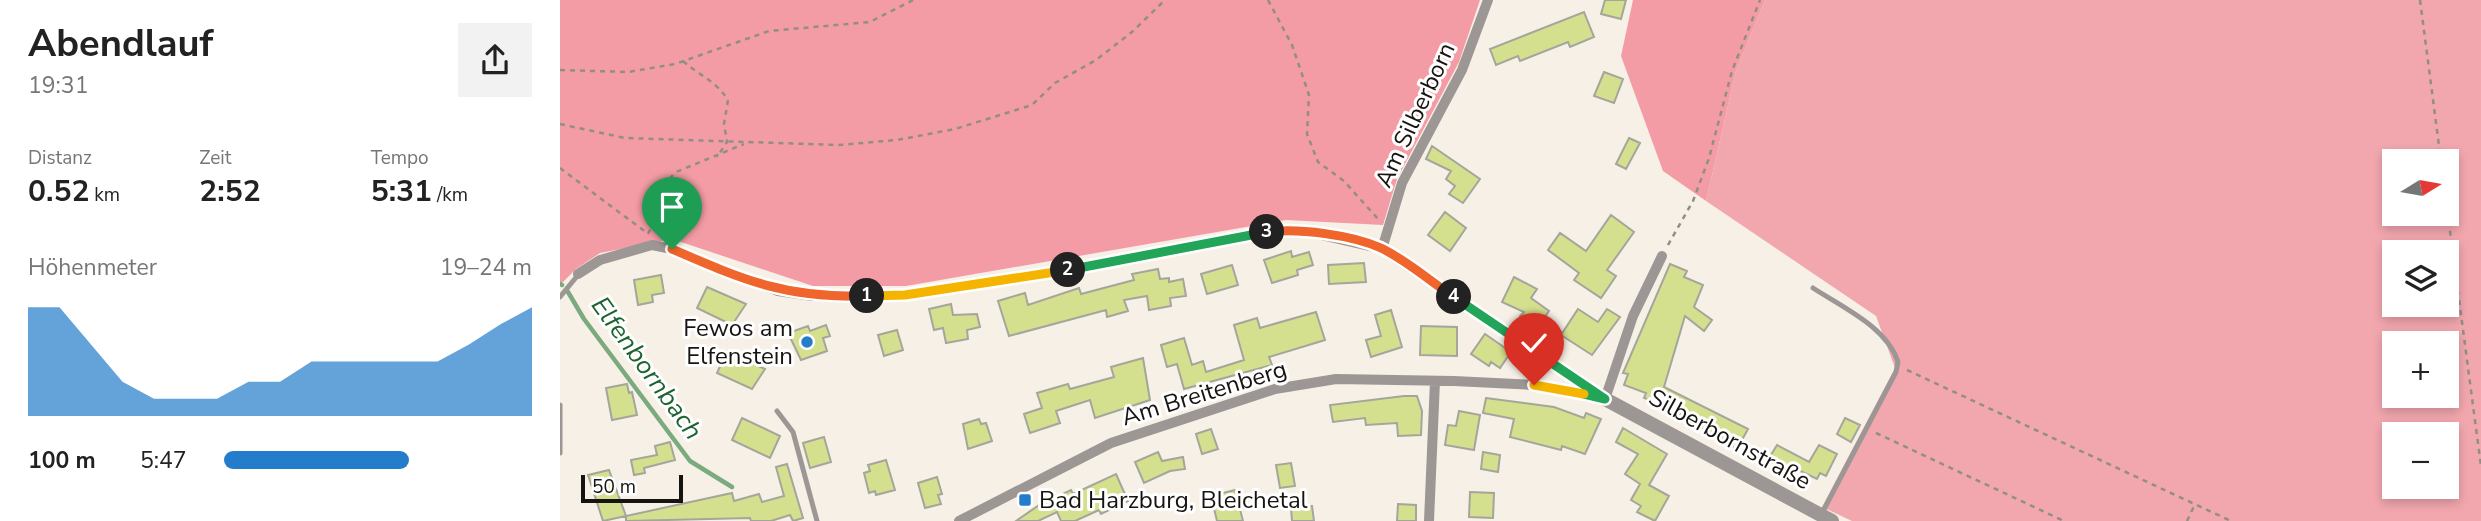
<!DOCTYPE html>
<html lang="de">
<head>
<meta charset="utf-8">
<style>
  body { margin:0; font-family:"Nunito Sans",sans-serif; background:#f2f2f2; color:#222; height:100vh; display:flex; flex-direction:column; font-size:26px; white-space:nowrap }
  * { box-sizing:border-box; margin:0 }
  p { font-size:23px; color:#767676 }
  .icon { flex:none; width:38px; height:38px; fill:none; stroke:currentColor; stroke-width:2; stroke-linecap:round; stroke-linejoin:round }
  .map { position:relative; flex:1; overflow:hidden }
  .panel { display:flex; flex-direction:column; background:#fff; width:560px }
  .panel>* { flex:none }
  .needle { width:46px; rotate:79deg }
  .buttons { position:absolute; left:1822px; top:149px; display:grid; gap:14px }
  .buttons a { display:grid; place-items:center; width:77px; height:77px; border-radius:0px; background:#fff; box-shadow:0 4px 10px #0003; font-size:35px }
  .scale { position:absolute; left:21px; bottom:18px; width:102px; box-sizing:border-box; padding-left:7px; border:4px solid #161410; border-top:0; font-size:19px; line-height:24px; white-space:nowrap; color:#161410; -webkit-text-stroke:5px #fefefe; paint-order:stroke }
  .pin { position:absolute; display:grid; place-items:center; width:60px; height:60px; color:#fff; margin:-72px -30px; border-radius:50% 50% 50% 0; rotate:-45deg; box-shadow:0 0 7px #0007 }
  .pin .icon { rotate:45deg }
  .km { position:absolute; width:35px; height:35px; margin:-18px; border-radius:50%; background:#222; color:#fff; font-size:19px; line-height:35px; text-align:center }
  .round { display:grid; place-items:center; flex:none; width:74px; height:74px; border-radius:0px; background:#f2f2f2 }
  .head { display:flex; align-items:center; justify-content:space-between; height:119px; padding:0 28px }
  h1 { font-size:38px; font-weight:700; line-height:52px }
  .metrics { display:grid; grid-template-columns:repeat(3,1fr); gap:10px; height:119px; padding:7px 28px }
  .metrics div { display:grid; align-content:center }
  .metrics b { font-size:30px; font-weight:700 }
  .metrics small { font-size:19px; font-weight:400 }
  .metrics p { font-size:19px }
  .chart { height:196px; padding:14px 28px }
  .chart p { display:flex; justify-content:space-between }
  .chart svg { width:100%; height:126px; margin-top:7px; fill:#237dcb; opacity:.7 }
  ul { padding:0 28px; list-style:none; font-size:23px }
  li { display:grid; grid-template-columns:112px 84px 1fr; align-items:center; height:52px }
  li i { height:18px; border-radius:9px; background:#237dcb }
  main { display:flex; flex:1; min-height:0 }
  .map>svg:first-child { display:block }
  .green { fill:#f2a7ae; fill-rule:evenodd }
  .forest { fill:#f49ca5 }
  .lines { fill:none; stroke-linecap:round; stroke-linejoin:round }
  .stream { stroke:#7baa7f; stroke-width:4.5 }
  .building { fill:#d5e08e; stroke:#a4a69b; stroke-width:2 }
  .path { stroke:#928e86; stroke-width:2.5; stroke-dasharray:5 5; stroke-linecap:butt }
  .service { stroke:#9c9795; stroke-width:5 }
  .minor { stroke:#9c9795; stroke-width:10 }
  .tertiary { stroke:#9c9795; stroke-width:14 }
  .split-1-casing { stroke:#fff; stroke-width:14 }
  .split-2-casing { stroke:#fff; stroke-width:14 }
  .split-3-casing { stroke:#fff; stroke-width:14 }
  .split-4-casing { stroke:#fff; stroke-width:14 }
  .split-5-casing { stroke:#fff; stroke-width:14 }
  .split-6-casing { stroke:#fff; stroke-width:14 }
  .split-1 { stroke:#f0652b; stroke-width:9 }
  .split-2 { stroke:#f5b400; stroke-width:9 }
  .split-3 { stroke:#22a559; stroke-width:9 }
  .split-4 { stroke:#f0652b; stroke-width:9 }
  .split-5 { stroke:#22a559; stroke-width:9 }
  .split-6 { stroke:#f5b400; stroke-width:9 }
  .poi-dot { fill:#237dcb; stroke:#fefefe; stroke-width:2.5 }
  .labels { text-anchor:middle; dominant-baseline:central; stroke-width:6; stroke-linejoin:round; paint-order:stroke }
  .street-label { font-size:24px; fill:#161410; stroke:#fefefe }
  .poi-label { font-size:24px; fill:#161410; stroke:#fefefe; text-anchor:end }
  .water-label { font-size:26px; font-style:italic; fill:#1d632f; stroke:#fefefe }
</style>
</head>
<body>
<main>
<section class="panel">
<div class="head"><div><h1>Abendlauf</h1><p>19:31</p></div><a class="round"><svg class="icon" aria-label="share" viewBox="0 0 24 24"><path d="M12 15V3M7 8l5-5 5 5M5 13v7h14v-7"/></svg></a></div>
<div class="metrics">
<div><p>Distanz</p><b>0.52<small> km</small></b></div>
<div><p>Zeit</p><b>2:52</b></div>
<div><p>Tempo</p><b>5:31<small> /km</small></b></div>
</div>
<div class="chart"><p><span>Höhenmeter</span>19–24 m</p>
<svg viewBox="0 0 160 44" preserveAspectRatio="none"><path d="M0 44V6L10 6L20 19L30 32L40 38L50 38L60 38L70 32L80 32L90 25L100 25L110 25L120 25L130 25L140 19L150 12L160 6V44z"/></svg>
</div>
<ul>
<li><b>100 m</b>5:47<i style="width:60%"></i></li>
</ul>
</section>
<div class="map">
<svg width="1921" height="521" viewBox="0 0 1921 521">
  <rect width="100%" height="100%" fill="#f7f0e6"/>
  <path class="green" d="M1205,0h716v521h-629l-30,-14 73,-139 -19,-52 -170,-115 30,-130zM1834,161h52v53h-52zM1834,252h52v52h-52zM1834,343h52v53h-52zM1834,434h52v52h-52z"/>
  <path class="forest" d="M0,0h920l-21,62 -62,117 -14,46 -97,-5 -380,66h-93l-141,-47 -72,14 -24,16 -16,16z
    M1073,0h132l-29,71 -30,130 -43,-30 -42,-115z"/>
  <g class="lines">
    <path class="stream" d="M0,284l2,1
      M8,292l16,27 106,142 42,26"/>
  </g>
  <path class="building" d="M1045,0h21l-5,19 -20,-5z
    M1024,12l10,25 -24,10 -2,-5 -48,19 -2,-5 -22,9 -6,-16z
    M1044,72l19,7 -9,24 -20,-7z
    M1069,138l11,5 -14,26 -10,-5z
    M872,146l48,33 -17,24 -14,-9 6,-8 -9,-7 5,-8 -25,-12z
    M885,212l21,16 -16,23 -22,-16z
    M1051,215l23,17 -27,38 9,6 -15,22 -27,-18 5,-7 -31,-23 12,-17 26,18z
    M731,251l1,6 17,-5 4,13 -16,5 1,5 -26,8 -8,-23z
    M804,263l2,19 -37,2 -1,-19z
    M1110,264l17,7 -3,6 19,8 -9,22 18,13 -8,11 -19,-15 -21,71 84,42 -11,20 -71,-43 -22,-8 2,-5 -22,-8 4,-11 -5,-1z
    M672,265l6,20 -31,9 -6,-20z
    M598,269l2,10 9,-1v4l14,-3 3,17 -16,2 1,8 -22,4 -2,-14 -23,4 4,11 -21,6 -1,-7 -97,26 -11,-35 27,-8 3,12 51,-17 2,6 53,-14 -2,-6z
    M101,275l3,18 -12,2 1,7 -15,3 -4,-25z
    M954,277l23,12 -6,9 18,13 -12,17 -17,-12 4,-4 -22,-10z
    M147,287l39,17 -14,21 -35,-17z
    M391,304l2,11 24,-1 3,13 -13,3 1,9 -22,4 -3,-15 -9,2 -5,-21z
    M1018,309l20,13 9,-13 13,8 -28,38 -31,-20z
    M831,310l11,37 -31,10 -5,-17 15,-4 -6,-21z
    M756,312l9,28 -56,17 3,8 -88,24 -7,-25 -10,3 -6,-22 23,-7 8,27 11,-4 3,11 38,-12 -10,-35 23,-7 3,10z
    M266,325l4,11 -7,2 4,13 -26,9 -13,-27 20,-7 2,5z
    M861,326l36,1v29l-37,-1z
    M337,330l6,20 -19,6 -6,-21z
    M925,334l26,18 -11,16 -9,-6 -2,4 -18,-12z
    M167,351l38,18 -13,20 -35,-16z
    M583,358l7,42 -55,18 -5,-18 -34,11 4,12 -30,10 -6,-19 18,-6 -5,-15 31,-9 2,5 44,-12 -3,-10z
    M67,384l2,9 3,-1 5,23 -25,5 -6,-32z
    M844,396h13l5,15 -1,24 -23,1 -1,-13 -31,2 -1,-7 -32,4 -3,-17z
    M926,398l68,9 30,11 2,-5 15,6 -16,35 -23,-8 -1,4 -51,-13 4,-18 -31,-6z
    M899,411l21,4 -6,35 -29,-5 3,-20 8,1z
    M182,418l38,18 -10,22 -38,-18z
    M1285,418l15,7 -9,17 -14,-8z
    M419,419l2,5 5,-1 6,18 -24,8 -5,-25z
    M1063,428l44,26 -18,31 20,11 -14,25 -18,-9 4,-6 -10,-6 9,-16 -15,-10 13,-20 -22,-12z
    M651,429l7,20 -16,5 -6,-20z
    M264,437l7,25 -21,6 -7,-25z
    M110,442l5,18 -31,8 1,5 -11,2 -3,-15 26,-5 -2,-9z
    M1217,445l32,17 10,-17 18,9 -11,22 -6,-3 -3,6 -25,-12 -4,5 -20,-12z
    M598,452l4,9 21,-4 2,12 -15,2 -26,12 -9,-21z
    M923,452l17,3 -2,17 -17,-3z
    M326,460l9,30 -19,5 -1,-4 -6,2 -5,-20 6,-2 -2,-6z
    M731,463l4,23 -15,2 -4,-23z
    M227,464l16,54 -10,3 -3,-6 -19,6h-20l-1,-3 -124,3v-5l106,-23 2,8 25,-7 3,8 22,-6 -8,-29z
    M49,470l17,46 -23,5 -15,-46z
    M556,474l12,27 -27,13 -2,-4 -24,11h-14l-4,-9 -19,9h-22l23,-16 32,-15 2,4z
    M377,477l5,17 -4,1 3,9 -16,4 -7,-25z
    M675,490l8,31h-26l-6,-25z
    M910,492l24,1 -1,25 -24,-1z
    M838,504l18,1v16h-19z
    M752,506l2,15h-22l-1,-13z"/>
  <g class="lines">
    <path class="path" d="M708,0l24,45 17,50 -2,39 11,28 26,19 34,38
      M1860,0l21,161
      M123,61c17,15 32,19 45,39l-4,24 3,18 -10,15
      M0,70l68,2 47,-8 94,-33 101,-9 43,-22
      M0,124l65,14 214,7 58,-5 58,-11 77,-24 23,-22 41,-23 36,-28 33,-32
      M0,168l87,65
      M1886,201l35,265
      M88,234l15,-32 5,-22 8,-8 68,-28
      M1108,245l25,-44 16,-43 23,-87 28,-71
      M1347,370l324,151
      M1316,433l188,88
      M1627,521l8,-17"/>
    <path class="service" d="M1253,288c29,19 74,39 85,74l-2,10 -75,143
      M0,297l18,-22
      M0,405v48
      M217,411l16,21 24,89"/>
    <path class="minor" d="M822,249l20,-66 60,-113 26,-70
      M18,274l22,-14 52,-15 20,4 106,42 34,5 93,-1 230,-36 105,-24 45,-5 23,2 74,17 223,150
      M1045,399l28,-83 29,-60
      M399,521l152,-78 164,-54 61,-10 118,2 80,4 64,13
      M869,521l6,-140"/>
    <path class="tertiary" d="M1045,399l227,122"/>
  </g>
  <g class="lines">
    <defs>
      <path id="split-1" d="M112,249c74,32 113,49 195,47"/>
      <path id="split-2" d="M307,296l38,-1 163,-25"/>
      <path id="split-3" d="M508,270l199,-38"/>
      <path id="split-4" d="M707,232c32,-4 85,3 114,16 25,12 49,33 73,49"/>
      <path id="split-5" d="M894,297l151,102 -21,-5"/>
      <path id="split-6" d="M974,385l50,9"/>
    </defs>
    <use href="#split-1" class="split-1-casing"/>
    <use href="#split-2" class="split-2-casing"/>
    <use href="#split-3" class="split-3-casing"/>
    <use href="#split-4" class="split-4-casing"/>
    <use href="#split-5" class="split-5-casing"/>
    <use href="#split-6" class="split-6-casing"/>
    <use href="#split-1" class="split-1"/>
    <use href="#split-2" class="split-2"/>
    <use href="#split-3" class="split-3"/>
    <use href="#split-4" class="split-4"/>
    <use href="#split-5" class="split-5"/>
    <use href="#split-6" class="split-6"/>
  </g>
  <g class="poi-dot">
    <circle cx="247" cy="342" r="7"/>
    <rect x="458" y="493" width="14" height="14" rx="3.5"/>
  </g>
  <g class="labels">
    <g class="street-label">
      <text transform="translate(855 115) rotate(-65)">Am Silberborn</text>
      <text transform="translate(644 393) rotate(-17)">Am Breitenberg</text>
      <text transform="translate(1170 439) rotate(29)">Silberbornstraße</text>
    </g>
    <g class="poi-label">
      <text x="233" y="328">Fewos am<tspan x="233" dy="28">Elfenstein</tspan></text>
      <text x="479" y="500" text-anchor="start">Bad Harzburg, Bleichetal</text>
    </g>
    <g class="water-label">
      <text transform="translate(87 368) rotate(54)">Elfenbornbach</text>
    </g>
  </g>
</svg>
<div class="buttons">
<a><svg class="needle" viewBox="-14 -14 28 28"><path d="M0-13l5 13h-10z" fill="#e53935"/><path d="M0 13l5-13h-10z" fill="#767676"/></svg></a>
<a><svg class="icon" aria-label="layers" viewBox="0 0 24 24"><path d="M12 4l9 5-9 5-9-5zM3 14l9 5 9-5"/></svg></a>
<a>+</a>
<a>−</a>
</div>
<div class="scale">50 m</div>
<div class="pin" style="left:112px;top:249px;background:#1e9e55"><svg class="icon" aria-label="arrive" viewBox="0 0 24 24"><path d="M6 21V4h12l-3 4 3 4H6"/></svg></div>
<div class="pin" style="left:974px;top:385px;background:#d93025"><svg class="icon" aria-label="check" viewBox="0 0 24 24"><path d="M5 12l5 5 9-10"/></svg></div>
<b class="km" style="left:307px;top:296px">1</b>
<b class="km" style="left:508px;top:270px">2</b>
<b class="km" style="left:707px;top:232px">3</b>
<b class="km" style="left:894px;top:297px">4</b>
</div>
</main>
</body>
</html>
